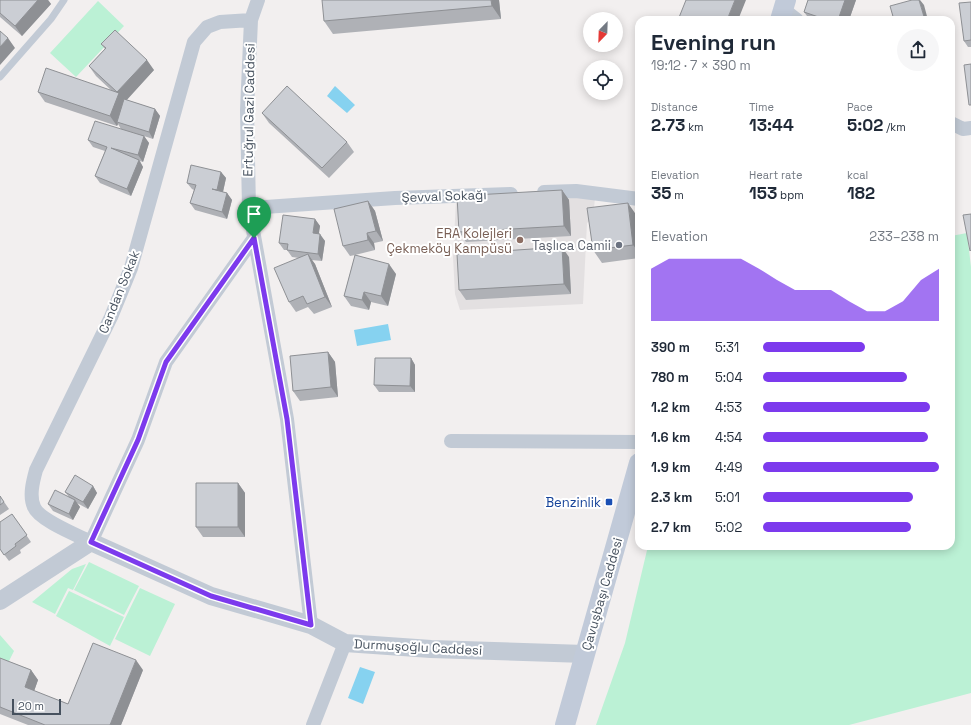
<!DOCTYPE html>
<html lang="en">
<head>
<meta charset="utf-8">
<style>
  body { margin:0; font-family:"Space Grotesk",sans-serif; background:#f6f6f7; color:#1f2937; height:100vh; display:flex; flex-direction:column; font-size:15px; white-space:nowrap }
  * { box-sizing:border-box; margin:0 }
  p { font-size:13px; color:#747a83 }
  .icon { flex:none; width:22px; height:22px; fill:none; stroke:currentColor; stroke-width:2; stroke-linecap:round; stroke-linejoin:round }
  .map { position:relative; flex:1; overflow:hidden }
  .sheet { position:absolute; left:635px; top:16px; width:320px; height:534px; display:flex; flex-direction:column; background:#fff; border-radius:12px; box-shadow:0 2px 10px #0003 }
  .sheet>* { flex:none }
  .needle { width:26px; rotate:203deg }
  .tools { position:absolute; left:583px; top:12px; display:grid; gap:8px }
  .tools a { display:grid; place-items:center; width:40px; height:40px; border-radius:50%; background:#fff; box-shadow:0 2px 10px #0003; font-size:20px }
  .scale { position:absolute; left:12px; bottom:10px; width:49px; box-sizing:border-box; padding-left:4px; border:2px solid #46515e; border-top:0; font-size:11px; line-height:14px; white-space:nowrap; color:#46515e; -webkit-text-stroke:3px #fff; paint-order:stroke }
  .pin { position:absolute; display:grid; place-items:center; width:34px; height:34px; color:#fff; margin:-41px -17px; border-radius:50% 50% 50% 0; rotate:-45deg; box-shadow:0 0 4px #0007 }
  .pin .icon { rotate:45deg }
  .round { display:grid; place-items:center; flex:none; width:42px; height:42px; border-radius:21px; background:#f6f6f7 }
  .head { display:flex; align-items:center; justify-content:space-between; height:68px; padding:0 16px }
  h1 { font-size:22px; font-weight:700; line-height:30px }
  .figures { display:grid; grid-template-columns:repeat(3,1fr); gap:6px; height:68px; padding:4px 16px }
  .figures div { display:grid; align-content:center }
  .figures b { font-size:17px; font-weight:700 }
  .figures small { font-size:11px; font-weight:400 }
  .figures p { font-size:11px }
  .chart { height:112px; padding:8px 16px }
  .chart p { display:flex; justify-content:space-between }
  .chart svg { width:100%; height:72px; margin-top:4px; fill:#7c3aed; opacity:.7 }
  ul { padding:0 16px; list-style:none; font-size:13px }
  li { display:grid; grid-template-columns:64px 48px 1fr; align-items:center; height:30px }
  li i { height:10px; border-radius:5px; background:#7c3aed }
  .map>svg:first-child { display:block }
  .education { fill:#e3e0e1 }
  .green { fill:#bbf1d5 }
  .water { fill:#86d2f0 }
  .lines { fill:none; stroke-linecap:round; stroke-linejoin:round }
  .service { stroke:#c2cad5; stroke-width:7 }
  .minor { stroke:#c2cad5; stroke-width:14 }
  .tertiary { stroke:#c2cad5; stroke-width:18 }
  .secondary { stroke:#c1cad9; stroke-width:20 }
  .wall { fill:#afb1b6 }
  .shaded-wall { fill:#8e9094 }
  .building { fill:#cbced4; stroke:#8e9094 }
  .route-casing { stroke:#fff; stroke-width:8 }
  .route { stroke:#7c3aed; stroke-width:5 }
  .education-dot { fill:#8d6e63; stroke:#fff; stroke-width:1.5 }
  .worship-dot { fill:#6b7280; stroke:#fff; stroke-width:1.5 }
  .transit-dot { fill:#1a4fb4; stroke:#fff; stroke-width:1.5 }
  .labels { text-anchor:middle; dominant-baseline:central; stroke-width:4; stroke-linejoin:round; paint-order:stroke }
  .street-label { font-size:13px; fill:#46515e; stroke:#fff }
  .education-label { font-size:13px; fill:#785e54; stroke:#fff; text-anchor:end }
  .worship-label { font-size:13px; fill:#5b616d; stroke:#fff; text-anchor:end }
  .transit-label { font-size:13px; fill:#164399; stroke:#fff; text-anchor:end }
</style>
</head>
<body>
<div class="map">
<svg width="971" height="725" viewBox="0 0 971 725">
  <rect width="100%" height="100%" fill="#f2efef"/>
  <path class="education" d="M577,196l18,2 -2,20 -6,5 -4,81 -123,6 -5,-16 -2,-37 3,-56z"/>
  <path class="green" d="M98,1l26,25 -48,51 -26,-24z
    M967,233l4,34v426l-122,32h-253l29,-82 23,-97h303v-310z
    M89,562l50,24 -15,29 -50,-25z
    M86,564l-13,26 -5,-2 -13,26 -23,-12 40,-33z
    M140,588l35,16 -25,52 -35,-17z
    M69,591l55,26 -14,29 -54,-30z
    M0,635l14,16 -7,14 -7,-3z"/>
  <path class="water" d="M335,86l20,19 -8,8 -20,-17z
    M388,324l3,16 -34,6 -3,-16z
    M360,667l15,5 -12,32 -15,-6z"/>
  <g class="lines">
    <path class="service" d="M0,77l51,-58 13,-19"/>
    <path class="minor" d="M258,0l-7,20 -4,90 2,98 38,211 24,206
      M783,9l14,11
      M251,20l-31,2 -13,5 -13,15 -63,226 -20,49 -75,153c-3,11 -7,26 -2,37 5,13 43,28 57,35l47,-102 28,-78 88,-124
      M951,123l12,6 8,-1
      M544,192l32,-1 63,8
      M249,208l146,-10 116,-4
      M451,441l188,1
      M313,725l32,-82"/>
    <path class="tertiary" d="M0,601l91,-59 120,54 100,29 34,18 86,6 154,5"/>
    <path class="secondary" d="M780,20l6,-20
      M565,725l74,-262"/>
  </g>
  <path class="wall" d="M0,0h48l3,4 -29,32 -22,-19z
    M499,0l2,19 -168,15 -9,-13z
    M808,0h48l-7,20h-39l-6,-8z
    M971,2v45h-3l-4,-6z
    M101,44l53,26 -28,30 29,9 5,7 -7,23 -15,-5 6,2 5,7 -6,19 -3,-1 3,6 -12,29 -31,-13 -5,-7 10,-25 -12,-4 -5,-7 33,-11 -3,-5 -1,2 -72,-24 -7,-10 74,-1 -16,-15 -7,-10 16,-17z
    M262,113l85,29 7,10 -25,26 -60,-55z
    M221,172l5,6 -3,14 4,1 5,7 -5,19 -32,-9 -5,-7 4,-13 -2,-1 -5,-6z
    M562,190l7,10 2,36 -105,6 -7,-10z
    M368,201l7,10 8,30 -9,2 1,7 -20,5 41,19 -8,32 -17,-4 -2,8 -18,-4 -7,-10 11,-41 -5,1 -7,-10z
    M637,216l2,16v26l-37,5 -9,-13z
    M315,219l5,7 -2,8 7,7 -3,20 -11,-1 4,4 17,43 -18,7 -6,-7 -12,5 -7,-10 10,-44 -7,-1 -5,-7h-3l-5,-7z
    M569,257l2,37 -105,6 -7,-10z
    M328,352l7,10 3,35 -38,4 -7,-10z
    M411,358l4,7v27h-36l-5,-7z
    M238,483l7,10v44h-42l-7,-10z
    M93,486l4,7 -9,16 -11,-6 3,4 -7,13 -20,-9 -5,-7 21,-7 -4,-5z
    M0,496l9,13 -9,6z
    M12,514l19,28 -11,8 1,3 -12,8 -9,-12z
    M0,658l31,12 7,10 -4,11 34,13 75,-34 -22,55h-93l-28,-11z"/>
  <path class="shaded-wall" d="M38,0h10l3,4 -29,32 -7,-10z
    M491,0h8l2,19 -9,-13z
    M735,0h11l-8,20h-11z
    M845,0h11l-7,20h-11z
    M919,0h1l4,5 4,15h-3z
    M8,38l7,10 -15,17v-18z
    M147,60l7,10 -29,32 -8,20 1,2 -1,2 -7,-10 7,-24z
    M951,63l4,5 -4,9z
    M155,109l5,7 -7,23 -4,-7z
    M144,136l5,7 -6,19 -5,-7z
    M139,160l4,7 -12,29 -4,-7z
    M221,172l5,6 -4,18 -5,-6z
    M562,190l7,10 2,36 -7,-10z
    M227,193l5,7 -5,19 -5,-7z
    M368,201l7,10 8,30 -7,-10z
    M628,203l9,13 2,16v20l-6,-7z
    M315,219l5,7 -2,14 -5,-7z
    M367,233l7,10 1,7 -7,-10z
    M320,234l5,7 -3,20 -4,-7z
    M562,247l7,10 2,37 -7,-10z
    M308,254l7,10 17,43 -7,-10z
    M389,264l7,10 -8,32 -7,-10z
    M364,292l7,10 -2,8 -7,-10z
    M328,352l7,10 3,35 -7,-10z
    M411,358l4,7v27l-5,-6z
    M238,483l7,10v44l-7,-10z
    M93,486l4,7 -9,16 -5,-7z
    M75,500l5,7 -7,13 -4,-6z
    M136,660l7,10 -22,55h-11z
    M31,670l7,10 -6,17 -7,-10z"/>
  <path class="building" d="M0,0h38l-23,26 -15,-13z
    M322,0h169l1,6 -168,15z
    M686,0h49l-8,20h-49z
    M808,0h37l-7,20h-11l-23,-8z
    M912,0h7l6,20h-31l-4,-14z
    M971,2v38l-7,1 -5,-38z
    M115,30l32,30 -30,32 -28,-26 17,-18 -5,-4z
    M0,31l8,7 -8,9z
    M971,64v41h-2l-5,-40z
    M46,68l73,25 -9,23 -72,-24z
    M287,86l60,56 -25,26 -60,-55z
    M124,99l31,10 -6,23 -32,-10z
    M95,121l49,15 -6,19 -27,-7 28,12 -12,29 -32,-13 12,-29 -19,-7z
    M191,165l30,7 -4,18 -5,-1 15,4 -5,19 -32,-9 6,-18 -9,-2z
    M562,190l2,36 -105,6 -2,-36z
    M368,201l8,30 -9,2 1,7 -25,6 -9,-37z
    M628,203l5,42 -40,5 -6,-42z
    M971,214v36l-1,1 -7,-36z
    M283,215l32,4 -2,14 7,1 -2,20 -31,-4 1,-6 -9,-1z
    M562,247l2,37 -105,6 -2,-36z
    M308,254l17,43 -18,7 -4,-8 -14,6 -15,-34z
    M355,255l34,9 -8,32 -17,-4 -2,8 -18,-4z
    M328,352l3,35 -38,4 -3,-35z
    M375,358h36l-1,28 -36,-1z
    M75,475l18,11 -10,16 -18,-10z
    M196,483h42v44h-42z
    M55,490l20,10 -6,14 -21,-10z
    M0,496l4,6 -4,3z
    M12,514l15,21 -12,9 1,2 -12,9 -4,-6v-27z
    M93,643l43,17 -26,65h-65l-45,-18v-49l31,12 -6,17 43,17z"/>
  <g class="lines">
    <defs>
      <path id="route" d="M254,238l33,181 24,206 -100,-29 -120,-54 47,-102 28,-78z"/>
    </defs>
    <use href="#route" class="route-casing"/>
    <use href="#route" class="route"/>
  </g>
  <circle class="education-dot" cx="520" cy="240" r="4"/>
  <circle class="worship-dot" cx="619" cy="245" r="4"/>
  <rect class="transit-dot" x="605" y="498" width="8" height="8" rx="2"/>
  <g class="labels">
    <g class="street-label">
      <text transform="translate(249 110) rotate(-89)">Ertuğrul Gazi Caddesi</text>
      <text transform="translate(444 196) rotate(-2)">Şevval Sokağı</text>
      <text transform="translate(119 292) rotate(-68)">Candan Sokak</text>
      <text transform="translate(602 594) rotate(-74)">Çavuşbaşı Caddesi</text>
      <text transform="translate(418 647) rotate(3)">Durmuşoğlu Caddesi</text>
    </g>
    <g class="education-label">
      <text x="512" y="233">ERA Kolejleri<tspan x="512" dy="15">Çekmeköy Kampüsü</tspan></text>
    </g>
    <g class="worship-label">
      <text x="611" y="245">Taşlıca Camii</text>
    </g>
    <g class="transit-label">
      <text x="601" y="502">Benzinlik</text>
    </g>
  </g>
</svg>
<div class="tools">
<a><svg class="needle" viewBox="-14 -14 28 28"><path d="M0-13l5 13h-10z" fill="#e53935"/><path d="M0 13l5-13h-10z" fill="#747a83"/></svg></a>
<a><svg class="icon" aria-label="locate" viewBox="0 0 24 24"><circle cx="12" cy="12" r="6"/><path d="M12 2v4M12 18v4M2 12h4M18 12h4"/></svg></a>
</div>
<div class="scale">20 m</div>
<div class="pin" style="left:254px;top:238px;background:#1e9e55"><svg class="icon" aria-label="arrive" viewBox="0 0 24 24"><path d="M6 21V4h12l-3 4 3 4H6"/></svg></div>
<section class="sheet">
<div class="head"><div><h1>Evening run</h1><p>19:12 · 7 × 390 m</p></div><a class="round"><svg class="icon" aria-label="share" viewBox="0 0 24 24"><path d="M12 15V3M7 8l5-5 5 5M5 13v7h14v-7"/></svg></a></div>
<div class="figures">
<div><p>Distance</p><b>2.73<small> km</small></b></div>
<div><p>Time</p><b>13:44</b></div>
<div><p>Pace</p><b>5:02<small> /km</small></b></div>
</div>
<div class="figures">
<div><p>Elevation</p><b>35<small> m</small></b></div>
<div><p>Heart rate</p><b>153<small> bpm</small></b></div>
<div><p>kcal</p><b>182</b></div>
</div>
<div class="chart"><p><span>Elevation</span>233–238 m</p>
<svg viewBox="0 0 160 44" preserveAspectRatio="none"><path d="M0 44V12L10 6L20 6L30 6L40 6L50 6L60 12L70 19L80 25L90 25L100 25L110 32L120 38L130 38L140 32L150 19L160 12V44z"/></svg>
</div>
<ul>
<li><b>390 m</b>5:31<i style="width:58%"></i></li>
<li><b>780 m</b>5:04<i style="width:82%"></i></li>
<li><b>1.2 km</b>4:53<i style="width:95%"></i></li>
<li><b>1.6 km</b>4:54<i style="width:94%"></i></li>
<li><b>1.9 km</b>4:49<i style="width:100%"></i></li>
<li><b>2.3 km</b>5:01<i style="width:85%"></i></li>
<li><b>2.7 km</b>5:02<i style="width:84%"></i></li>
</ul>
</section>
</div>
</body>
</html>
